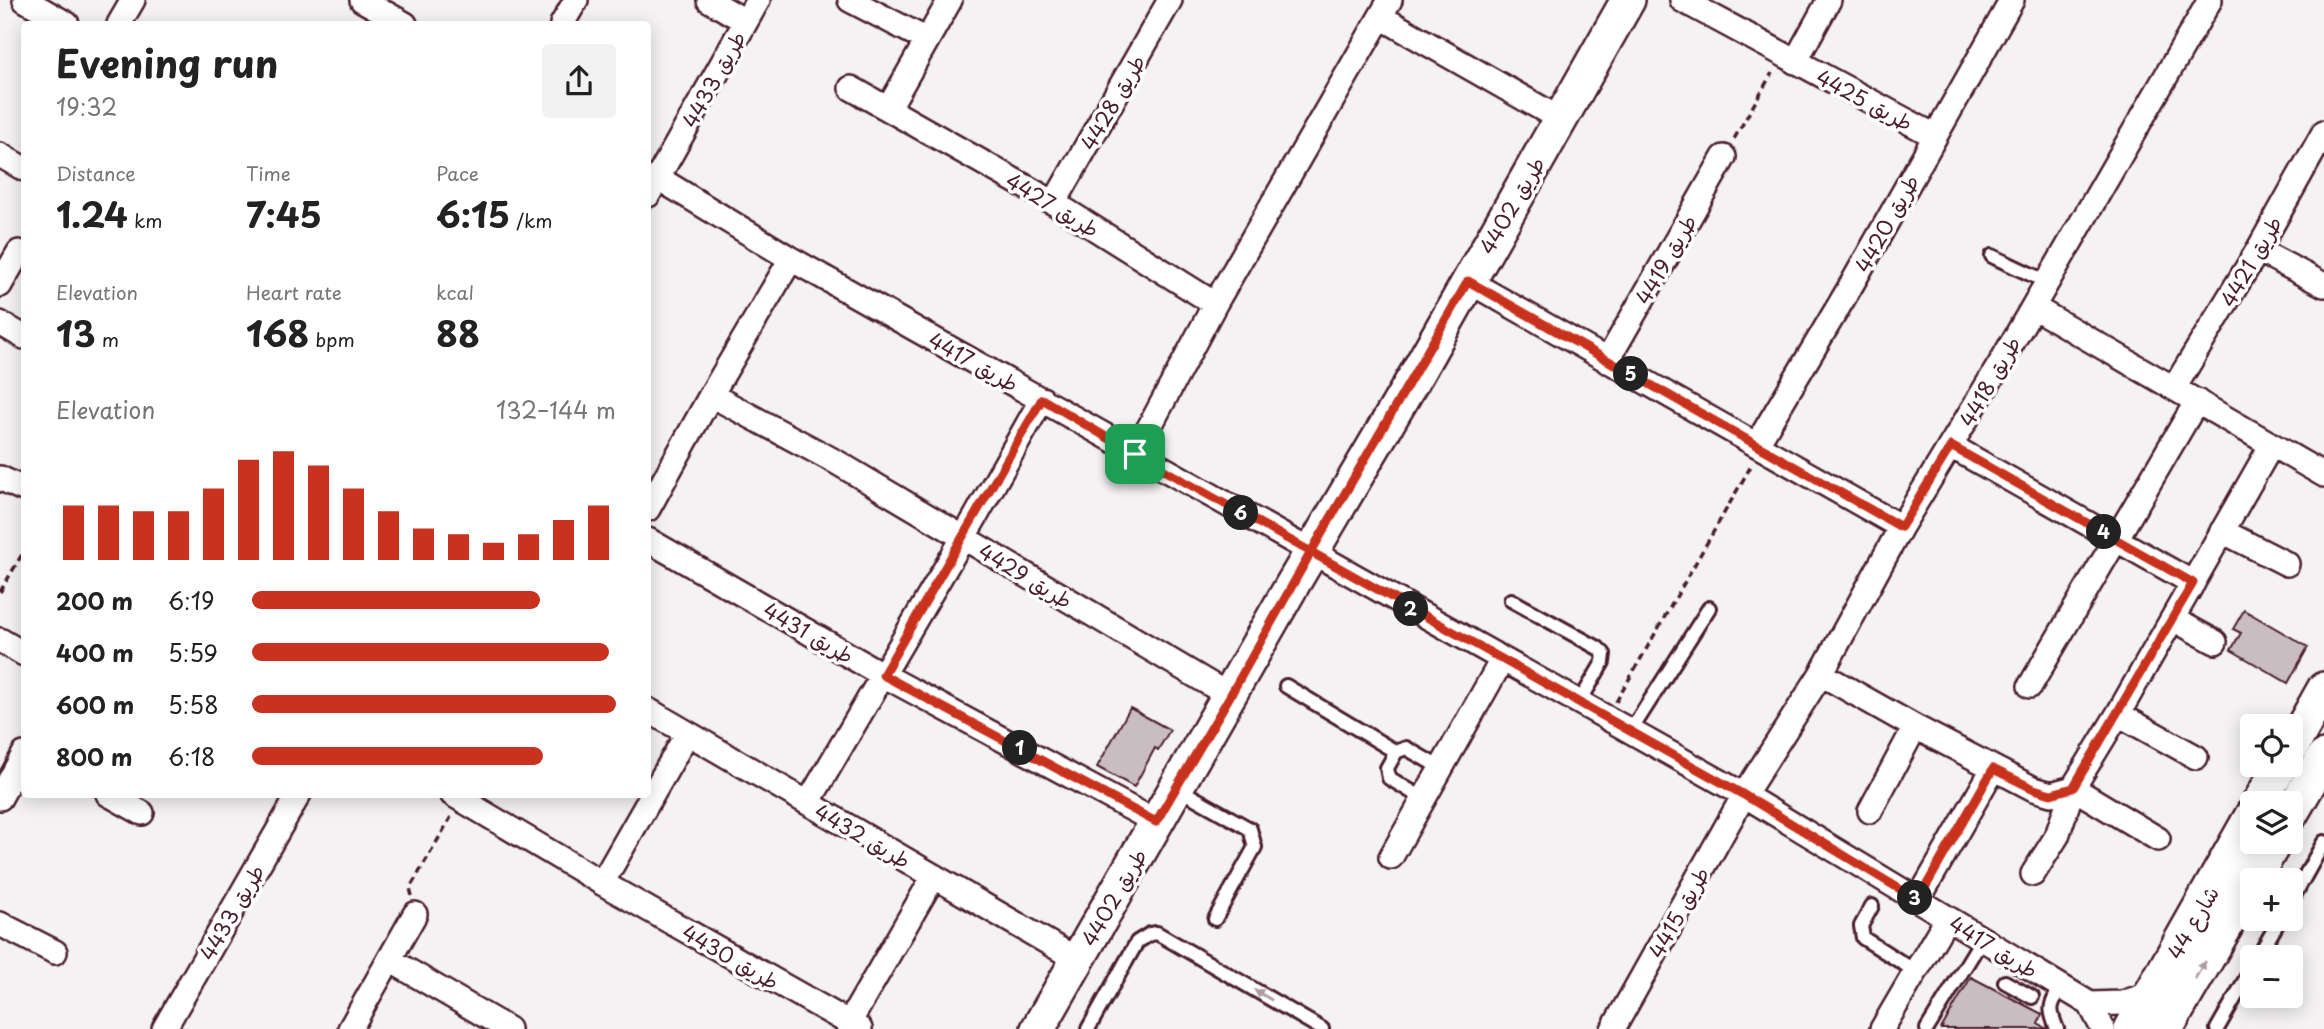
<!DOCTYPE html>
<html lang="en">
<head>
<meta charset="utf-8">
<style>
  body { margin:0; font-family:"Playpen Sans","Playpen Sans Arabic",sans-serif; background:#f2f2f2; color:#222; height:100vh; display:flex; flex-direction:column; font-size:26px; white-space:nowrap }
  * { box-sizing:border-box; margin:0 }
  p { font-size:23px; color:#767676 }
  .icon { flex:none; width:38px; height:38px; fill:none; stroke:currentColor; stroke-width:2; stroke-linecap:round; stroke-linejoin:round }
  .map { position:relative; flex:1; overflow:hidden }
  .drawer { position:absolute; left:21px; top:21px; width:630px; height:777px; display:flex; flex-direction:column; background:#fff; border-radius:7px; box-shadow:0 4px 18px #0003 }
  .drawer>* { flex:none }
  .buttons { position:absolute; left:2240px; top:714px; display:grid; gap:14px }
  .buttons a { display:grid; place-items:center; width:63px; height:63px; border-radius:7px; background:#fff; box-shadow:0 4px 18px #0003; font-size:35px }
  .pin { position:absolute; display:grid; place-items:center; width:60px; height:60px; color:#fff; margin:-30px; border-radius:14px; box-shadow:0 4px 10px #0006 }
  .km { position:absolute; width:35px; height:35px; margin:-18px; border-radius:50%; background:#222; color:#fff; font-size:19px; line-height:35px; text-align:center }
  .round { display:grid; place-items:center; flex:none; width:74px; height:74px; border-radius:7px; background:#f2f2f2 }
  .headline { display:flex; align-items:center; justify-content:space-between; height:119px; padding:0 35px }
  h1 { font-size:38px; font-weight:700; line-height:52px }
  .stats { display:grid; grid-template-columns:repeat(3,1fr); gap:10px; height:119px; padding:7px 35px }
  .stats div { display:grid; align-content:center }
  .stats b { font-size:35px; font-weight:700 }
  .stats small { font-size:19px; font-weight:400 }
  .stats p { font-size:19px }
  .chart { height:196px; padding:14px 35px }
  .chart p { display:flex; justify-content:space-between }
  .chart svg { width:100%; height:126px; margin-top:7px; stroke:#c8321e; stroke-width:6 }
  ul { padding:0 35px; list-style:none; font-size:23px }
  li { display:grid; grid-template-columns:112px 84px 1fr; align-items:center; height:52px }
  li i { height:18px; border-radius:9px; background:#c8321e }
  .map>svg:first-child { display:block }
  .building { fill:#cabdc1; stroke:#4a1f2b; stroke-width:2 }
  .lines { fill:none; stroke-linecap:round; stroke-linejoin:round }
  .lane-casing { stroke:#4a1f2b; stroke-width:18 }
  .street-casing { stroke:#4a1f2b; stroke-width:28 }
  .secondary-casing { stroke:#4a1f2b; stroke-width:38 }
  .path { stroke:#4a1f2b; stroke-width:3.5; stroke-dasharray:7 5; stroke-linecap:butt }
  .lane { stroke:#fff; stroke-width:12 }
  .street { stroke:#fff; stroke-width:23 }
  .secondary { stroke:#fff; stroke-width:33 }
  .oneway { fill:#ae9aa0 }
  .route-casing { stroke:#fff; stroke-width:14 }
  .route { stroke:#c8321e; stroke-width:9 }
  .labels { text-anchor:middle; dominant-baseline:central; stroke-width:7; stroke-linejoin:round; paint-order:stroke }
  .street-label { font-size:21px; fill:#4a1f2b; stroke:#fff }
</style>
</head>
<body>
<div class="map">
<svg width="2324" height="1029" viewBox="0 0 2324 1029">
  <rect width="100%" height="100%" fill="#f4f2f2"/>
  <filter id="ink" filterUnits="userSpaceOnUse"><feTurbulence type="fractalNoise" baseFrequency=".0143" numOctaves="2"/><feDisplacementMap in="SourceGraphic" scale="14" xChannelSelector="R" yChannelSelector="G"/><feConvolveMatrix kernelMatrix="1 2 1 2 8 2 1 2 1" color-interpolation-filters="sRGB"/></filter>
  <g filter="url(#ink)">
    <path class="building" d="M2244,610l64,37 -20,36 -57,-33 10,-17 -8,-4z
      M1130,708l40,22 -12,20 -3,-2 -21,39 -37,-20z
      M1971,977l71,37 -4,10 9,5h-106z"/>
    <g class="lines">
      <defs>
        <path id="lane" d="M1992,256l55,26
          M1511,600l87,48 6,6 -1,8 -24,41
          M1286,686l110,66
          M1630,732l79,-124
          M1177,788l73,41 5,18 -40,72
          M1422,798l-33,-20 -2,-10 9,-16 10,-4 33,19
          M2291,901l33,-59
          M1872,906l-11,20 2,12 52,33
          M2258,957l22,-38
          M2005,982l27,15
          M1088,1029l49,-87 13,-8 7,-1 165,96
          M1927,1029l55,-90
          M2057,1029c-9,-21 -7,-23 4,-42
          M2217,1029l35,-61"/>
        <path id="street" d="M25,0l42,24
          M362,0l43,24
          M709,0l36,21
          M850,0l77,40
          M1682,0l253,136
          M1381,17l179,102
          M119,24l14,-24
          M562,24l14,-24
          M1795,62l34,-62
          M851,88l203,115 161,101
          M888,109l62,-109
          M0,155l24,14
          M658,178l133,81 953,536 346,209 13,25
          M648,195l110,-195
          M1054,203l116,-203
          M2258,250l66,35
          M1468,281l433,246
          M0,285l19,-33
          M2033,307l291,168
          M0,323l24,14
          M1607,361l117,-204
          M2174,388l84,-138 66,-118
          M711,395l127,68 392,233
          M1757,444l96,-162 159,-282
          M1951,446l242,137
          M1135,454l80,-150 175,-304
          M0,478l21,10 3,-1
          M648,509l63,-114 80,-136
          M2222,531l65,33
          M648,540l235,135 273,147
          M2173,619l42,23
          M0,640l24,14
          M1821,674l94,53 119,62 17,5 22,-6 45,-74 153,-268
          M2030,686l167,-285
          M648,710l430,250
          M2118,714l78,43
          M108,794l34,19
          M452,794l150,89 258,146
          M0,798l24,-44
          M808,803l168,-287 66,-117
          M1870,811l45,-84
          M1391,857l111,-197
          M2033,874l24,-38 16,-48 85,51
          M602,883l85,-149
          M1918,900l75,-131
          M0,924l55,28
          M390,960l118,69
          M2090,1004l32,-1 28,-9
          M849,1023l85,-147
          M164,1029l135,-235
          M350,1029l65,-115
          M1613,1029l131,-234 77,-121 80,-147 99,-163 210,-364
          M1882,1029l65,-111"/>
        <path id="secondary" d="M2291,748l33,-59
          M2259,803l22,-38
          M2291,814l33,-57
          M1038,1029l253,-442 126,-214 211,-373
          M2131,1029l121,-214
          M2166,1029l109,-187"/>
      </defs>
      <use href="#lane" class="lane-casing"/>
      <use href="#street" class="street-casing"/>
      <use href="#secondary" class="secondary-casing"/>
      <path class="path" d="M1734,139l38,-66
        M0,592l24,-41
        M1616,702l135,-236
        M412,896l-2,-8 41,-71"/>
      <use href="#lane" class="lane"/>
      <use href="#street" class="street"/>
      <use href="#secondary" class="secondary"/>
    </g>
    <defs><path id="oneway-solid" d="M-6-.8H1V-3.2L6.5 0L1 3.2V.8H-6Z" transform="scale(1.75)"/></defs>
    <g class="oneway">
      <use href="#oneway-solid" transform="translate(2200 970) rotate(-60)"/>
      <use href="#oneway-solid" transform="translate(1263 995) rotate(-150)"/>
    </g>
  </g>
  <g class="lines" filter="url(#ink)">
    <defs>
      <path id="route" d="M1135,454l-93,-55 -159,276 273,147 74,-126 81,-144 433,243 174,105 75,-131 41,20 17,5 22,-6 120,-205 -242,-137 -50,81 -433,-246 -157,271 -176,-98"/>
    </defs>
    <use href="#route" class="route-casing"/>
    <use href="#route" class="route"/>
  </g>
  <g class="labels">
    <g class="street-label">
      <text transform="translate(713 79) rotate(-61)">طريق 4433</text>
      <text transform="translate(1865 99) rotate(28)">طريق 4425</text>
      <text transform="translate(1112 102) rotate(-60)">طريق 4428</text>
      <text transform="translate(1053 204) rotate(31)">طريق 4427</text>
      <text transform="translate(1511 205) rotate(-60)">طريق 4402</text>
      <text transform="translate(1886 223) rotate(-61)">طريق 4420</text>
      <text transform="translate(1665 259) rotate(-60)">طريق 4419</text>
      <text transform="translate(2250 261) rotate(-60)">طريق 4421</text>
      <text transform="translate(974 361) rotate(29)">طريق 4417</text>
      <text transform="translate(1989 381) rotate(-60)">طريق 4418</text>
      <text transform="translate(1026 575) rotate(31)">طريق 4429</text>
      <text transform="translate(809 632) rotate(30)">طريق 4431</text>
      <text transform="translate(863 835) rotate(30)">طريق 4432</text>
      <text transform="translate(1113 897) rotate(-60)">طريق 4402</text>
      <text transform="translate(231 912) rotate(-60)">طريق 4433</text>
      <text transform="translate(1678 912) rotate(-61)">طريق 4415</text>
      <text transform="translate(2192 922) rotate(-60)">شارع 44</text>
      <text transform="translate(1994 946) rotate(31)">طريق 4417</text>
      <text transform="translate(731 956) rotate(30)">طريق 4430</text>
    </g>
  </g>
</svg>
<div class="buttons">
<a><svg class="icon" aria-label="locate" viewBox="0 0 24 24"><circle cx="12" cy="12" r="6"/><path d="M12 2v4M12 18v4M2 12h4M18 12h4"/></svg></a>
<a><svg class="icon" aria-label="layers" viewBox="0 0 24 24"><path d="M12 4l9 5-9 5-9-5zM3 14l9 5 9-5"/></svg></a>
<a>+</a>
<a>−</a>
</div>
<div class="pin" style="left:1135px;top:454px;background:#1e9e55"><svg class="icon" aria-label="arrive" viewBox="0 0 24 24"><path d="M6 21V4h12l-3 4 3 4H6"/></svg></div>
<b class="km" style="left:1020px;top:748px">1</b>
<b class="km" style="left:1411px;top:609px">2</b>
<b class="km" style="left:1915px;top:898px">3</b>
<b class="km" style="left:2104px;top:532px">4</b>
<b class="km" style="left:1631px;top:374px">5</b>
<b class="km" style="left:1241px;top:513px">6</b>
<section class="drawer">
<div class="headline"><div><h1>Evening run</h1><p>19:32</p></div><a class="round"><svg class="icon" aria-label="share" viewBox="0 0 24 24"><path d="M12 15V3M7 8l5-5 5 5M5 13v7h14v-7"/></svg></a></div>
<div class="stats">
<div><p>Distance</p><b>1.24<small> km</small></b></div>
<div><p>Time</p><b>7:45</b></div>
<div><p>Pace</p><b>6:15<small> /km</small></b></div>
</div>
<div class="stats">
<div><p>Elevation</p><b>13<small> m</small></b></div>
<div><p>Heart rate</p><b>168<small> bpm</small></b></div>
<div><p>kcal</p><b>88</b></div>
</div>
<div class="chart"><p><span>Elevation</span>132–144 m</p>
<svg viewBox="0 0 160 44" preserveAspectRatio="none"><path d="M5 44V25M15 44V25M25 44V27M35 44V27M45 44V19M55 44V9M65 44V6M75 44V11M85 44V19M95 44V27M105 44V33M115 44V35M125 44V38M135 44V35M145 44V30M155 44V25"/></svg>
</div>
<ul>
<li><b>200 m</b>6:19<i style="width:79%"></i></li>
<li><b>400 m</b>5:59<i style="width:98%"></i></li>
<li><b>600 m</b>5:58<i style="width:100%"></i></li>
<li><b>800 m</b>6:18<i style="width:80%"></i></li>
</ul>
</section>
</div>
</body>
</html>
